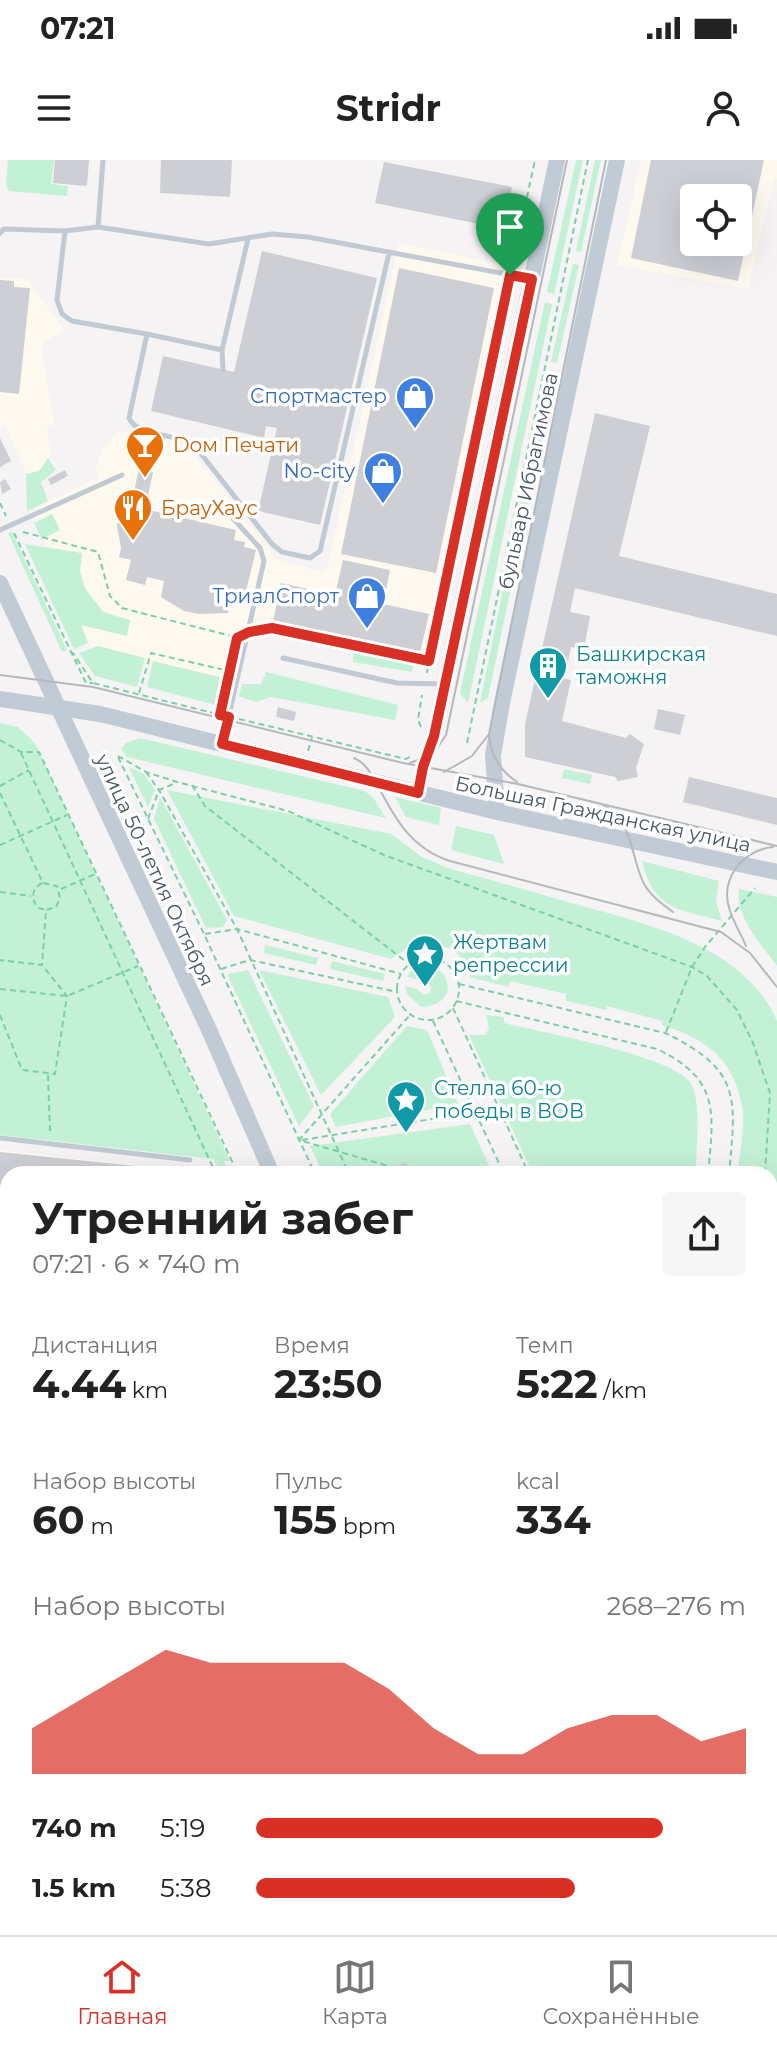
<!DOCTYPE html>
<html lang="ru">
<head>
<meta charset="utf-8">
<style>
  body { margin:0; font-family:Montserrat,sans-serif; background:#f6f6f6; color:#222; height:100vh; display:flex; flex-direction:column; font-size:30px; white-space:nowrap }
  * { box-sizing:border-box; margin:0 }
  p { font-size:26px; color:#767676 }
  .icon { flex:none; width:44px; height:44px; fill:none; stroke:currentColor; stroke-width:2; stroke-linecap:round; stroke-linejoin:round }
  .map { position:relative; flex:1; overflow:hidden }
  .panel { position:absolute; left:0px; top:1006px; width:778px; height:770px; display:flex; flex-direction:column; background:#fff; border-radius:24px 24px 0 0; box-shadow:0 8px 32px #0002 }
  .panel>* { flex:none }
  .controls { position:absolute; left:680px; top:24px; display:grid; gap:16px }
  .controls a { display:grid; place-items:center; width:72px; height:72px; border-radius:8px; background:#fff; box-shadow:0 8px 32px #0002; font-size:40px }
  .pin { position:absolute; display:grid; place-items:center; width:68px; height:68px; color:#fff; margin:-82px -34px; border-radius:50% 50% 50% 0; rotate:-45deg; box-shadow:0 0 8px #0007 }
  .pin .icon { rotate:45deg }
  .round { display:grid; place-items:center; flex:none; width:84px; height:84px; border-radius:8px; background:#f6f6f6 }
  .headline { display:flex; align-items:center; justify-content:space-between; height:136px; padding:0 32px }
  h1 { font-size:44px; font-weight:700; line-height:60px }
  .stats { display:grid; grid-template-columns:repeat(3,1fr); gap:12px; height:136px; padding:8px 32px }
  .stats div { display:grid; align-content:center }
  .stats b { font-size:40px; font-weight:700 }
  .stats small { font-size:22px; font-weight:400 }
  .stats p { font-size:22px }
  .chart { height:224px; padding:16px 32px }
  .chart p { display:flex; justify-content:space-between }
  .chart svg { width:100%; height:144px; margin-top:8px; fill:#d93025; opacity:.7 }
  ul { padding:0 32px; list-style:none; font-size:26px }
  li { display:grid; grid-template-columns:128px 96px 1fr; align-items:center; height:60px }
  li i { height:20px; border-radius:10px; background:#d93025 }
  .status { display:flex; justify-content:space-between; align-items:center; height:56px; padding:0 40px; background:#fff; direction:ltr }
  .status svg { height:22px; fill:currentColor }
  header { display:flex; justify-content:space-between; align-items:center; height:104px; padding:0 32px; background:#fff; font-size:36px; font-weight:700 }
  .dock { display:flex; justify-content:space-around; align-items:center; height:112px; border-top:2px solid #e0e0e0; background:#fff; font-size:22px; color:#767676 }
  .dock a { display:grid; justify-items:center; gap:4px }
  .dock .selected { color:#d93025 }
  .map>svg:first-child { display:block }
  .commercial { fill:#fdf9ef; fill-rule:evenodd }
  .education { fill:#e6e4e5 }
  .green { fill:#c3f1d5 }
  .building { fill:#cdcfd5; fill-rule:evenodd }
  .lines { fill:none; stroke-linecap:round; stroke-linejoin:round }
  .path { stroke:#7ad0a6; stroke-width:2; stroke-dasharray:6 4; stroke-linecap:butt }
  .lane { stroke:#c1cad2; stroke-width:5 }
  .secondary { stroke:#c1cbd6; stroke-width:16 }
  .primary { stroke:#b3c2d1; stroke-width:16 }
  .tram { stroke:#b5b8bd; stroke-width:2 }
  .route-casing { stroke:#fff; stroke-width:16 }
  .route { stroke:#d93025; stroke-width:10 }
  .labels { text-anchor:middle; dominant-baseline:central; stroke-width:7; stroke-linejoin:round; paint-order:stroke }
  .shop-label { font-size:20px; fill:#366cbe; stroke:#fff; text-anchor:end }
  .food-label { font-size:20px; fill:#c56008; stroke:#fff; text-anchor:start }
  .street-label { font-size:20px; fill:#4a5661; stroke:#fff }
  .culture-label { font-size:20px; fill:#0d838f; stroke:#fff; text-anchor:start }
</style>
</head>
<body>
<div class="status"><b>07:21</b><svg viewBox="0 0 49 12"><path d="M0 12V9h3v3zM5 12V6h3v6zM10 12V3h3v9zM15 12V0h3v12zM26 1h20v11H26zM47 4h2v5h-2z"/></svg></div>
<header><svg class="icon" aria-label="menu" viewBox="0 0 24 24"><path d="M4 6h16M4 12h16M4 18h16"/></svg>Stridr<svg class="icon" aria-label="person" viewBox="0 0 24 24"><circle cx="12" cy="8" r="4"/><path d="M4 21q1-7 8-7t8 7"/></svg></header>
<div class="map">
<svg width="777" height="1775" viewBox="0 0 777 1775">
  <rect width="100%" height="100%" fill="#f5f3f3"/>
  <path class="commercial" d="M641,0h136v18h-3l-26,111 -131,-24zM694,38h44v44h-44z
    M399,83l107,22 -81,392 -166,-36 -23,13 -11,45 -133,-30 -60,-136 16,-12 50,-24 -2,-9 7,-19 16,-19 69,16 89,113 44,13 6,-3z
    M0,118l27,1 38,52 -20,10 -3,6 12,78 -7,1 4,28 -12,17 -13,3 -21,-49 -5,2z
    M0,990l162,18v6h-154v133l-8,-1z"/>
  <path class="education" d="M0,1146l8,1v297h-4l-1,12 2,13 -5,49z
    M90,1768h347l5,7h-352z"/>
  <path class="green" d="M8,0h46l-3,24 17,2 -1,10 -58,-5 -3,-6z
    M576,0h7l-29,134 -7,-2z
    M595,0h6l-20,92 -5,-1z
    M573,104l6,1 -22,98 -6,-1z
    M545,142l7,2 -84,399 -8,-10z
    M546,218l8,3 -66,317 -8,5z
    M48,298l8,12 -15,12 7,19 -21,10 -1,-37 13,-3z
    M52,354l8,16 -18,9 -8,-16z
    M12,372l55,118 -5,2 -54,-119z
    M25,384l57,9 -2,18 5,17 18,24 27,8 -3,16 -46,-11 7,18 -14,6z
    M98,486l47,12 -8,29 -42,-11 -16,-23z
    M353,490l61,12 -2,10 -59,-10z
    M153,501l70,17 -7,27 -69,-18z
    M266,512l132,33 -3,15 -124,-23 -15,5 -17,-6 3,-12h19z
    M0,563l18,4 17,16 195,418h-6l5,13h-8l-7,-15 -214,-24z
    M140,578l225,53 9,8 12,19 -259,-61 -6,-8 5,-6z
    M129,607l15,7 11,16 -7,17z
    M564,609l28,6 -2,9 -28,-6z
    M167,630l224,44 31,23 28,12c42,11 83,23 125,35 71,20 169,41 202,117v331l-7,88v-266h-32c1,-21 8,-48 4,-69 -10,-48 -37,-66 -80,-80v-4l-55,-15 -1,4 -40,-9v-7l-56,-13 -2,6 -38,-10c-8,-40 -53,-40 -79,-18l-157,-43z
    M160,637l67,123 -4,7 -17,1 -52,-109z
    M395,637l46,11 -2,17 -33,-8z
    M456,666l38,9 10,29 -53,-14z
    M642,701l77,20 -3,21 6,19c-43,-12 -68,-10 -80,-60z
    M739,729l38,8v69c-15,-21 -42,-49 -38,-77z
    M265,785l53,13 -2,7 -52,-12z
    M332,801l53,13 -2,7 -53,-12z
    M431,805c27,13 20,42 -10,42l-14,-13 -2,-8 12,3 6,6 5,-1 3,-4 -2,-8 -5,-4 -4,2 -13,-3 5,-8z
    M248,810l66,136 -15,20 -72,-152z
    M259,810l129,27 7,20 -74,78z
    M486,855l18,2v6c37,9 166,32 186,59 12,17 6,65 6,86h-18v6h-145l-64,-139h16l4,-7z
    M407,866l20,4 31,74 -122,23 -6,-13z
    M470,964l23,50h-170l-13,-28z
    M666,1768h48v7h-44z"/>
  <path class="building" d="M55,0h34l-2,26 -34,-3z
    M161,0h71l-2,37 -70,-4z
    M651,0h113l-26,121 -107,-23zM694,38h44v44h-44z
    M384,2l128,25 -8,42 -129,-26z
    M262,91l115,27 -57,247 -62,-14 19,-83 -11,-2 -2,12 -113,-27 12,-55 71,16z
    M399,108l95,20 -58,285 -95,-19z
    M0,120l14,1v6l16,1 -11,106 -19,-2z
    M595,253l55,13 -31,130 158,38v42l-202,-48 -5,24 20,4 -6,33 -13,-2 -4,20 -12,-2 -3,11 19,4 -9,41 64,17 4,-4 14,10 -8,24 2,9 -20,4 -3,-4 -90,-20v-33z
    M0,278l11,23 -11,6z
    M139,308l14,4 -8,37 91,21 -2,10 11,2 -1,5 12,3 -11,45 -12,-2 -5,20 -29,1 -15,-3 -23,-14 3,-16 -17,-4 -2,8 -19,-5 5,-20 -12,-3 2,-9 -4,-23 14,-18z
    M65,310l3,6 -17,9 -3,-6z
    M5,319l6,10 -9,5 -2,-12z
    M343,400l47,10 -7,34 46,10 -9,39 -147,-31 8,-39 54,12z
    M278,547l18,5 -2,9 -18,-4z
    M658,549l27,6 -5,20 -26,-6z
    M689,617l88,21v27l-94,-23z
    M0,992l155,16 -1,6h-146v12l-8,-1z
    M406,1002l5,12h-23l-1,-3z
    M0,1150l8,1v32l-8,-1z
    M0,1226h8v28l-8,-1z
    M0,1605l8,1v28h-8z
    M0,1725l8,1v29l-8,-1z
    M114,1768h85l45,5 -1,2h-129z
    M330,1768h98l4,7h-103z"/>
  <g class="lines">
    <path class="path" d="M512,106l23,-106
      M0,343l6,13
      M23,372l75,20 12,44 12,12 113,29
      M14,373l72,150h7
      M257,471l15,-3 157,33 79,-377
      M70,492l3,1 20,30 128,32
      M427,513l2,-12
      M139,533l12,-40 78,18
      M239,559l167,40 5,-3
      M421,567l-3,-7 4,-25
      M0,580l21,12h18l199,422
      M467,583l121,-583
      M308,591l4,-13
      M21,593l195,421
      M118,596l28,16 31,10 111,29 96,44 308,112 14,8 31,35 16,33 17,50 -5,81
      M118,597l86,177 111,240
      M146,612l13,18 78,139 112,245
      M192,625l13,21 204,158
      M0,626l29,-16
      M0,633l43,90 14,3 3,12 -4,9 -10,3 -4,55 -42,-5
      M148,659l11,-29 17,-7
      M0,685l67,-30
      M42,723c-11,6 -11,16 -4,25l8,2
      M61,729l34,-15
      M0,732l31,4
      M205,774l32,-5 164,45
      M397 829a31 31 0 1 1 62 0a31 31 0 1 1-62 0Z
      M221,809l29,-9 147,32
      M459,824l206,49c77,37 71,65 64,141
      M0,829l67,7 71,-30
      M456,841l201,48c63,30 57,63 51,125
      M453,848l76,166
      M0,855l22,55 33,4 12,-78 -25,-31
      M433,861l71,153
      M666,872l26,-65 13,-20 50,-59
      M48,915l2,57
      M302,980l173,-28
      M390,1014l-2,-8 -89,-26 111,-125
      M682,1014l25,-2
      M0,1644l8,1
      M631,1768l11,6 12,-6
      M657,1768l3,7
      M485,1775l2,-7
      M720,1775v-7"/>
    <path class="lane" d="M98,67l111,17 63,-10 36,3 219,41
      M65,71l-8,69 5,14 10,7 75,13
      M0,73l4,-4 61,2 33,-4 5,-67
      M248,79l-26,111 -75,-16 -18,84c8,19 47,15 65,27l78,99 10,8 28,6 10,-7 69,-298
      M222,190l1,20
      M0,370l122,-55
      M283,498l114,25 46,1
      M223,581l41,-180 -4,-13 -33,-36
      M0,978l190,22
      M770,1378l7,1
      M0,1597h8
      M770,1679l7,1
      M0,1773l21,2"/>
    <path class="secondary" d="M0,423l210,449 62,142
      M0,539l100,15 397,98 280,60
      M418,633l5,-26 11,-31 123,-576
      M497,652l-4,-57 9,-52 115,-543
      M770,1603l7,-72
      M547,1768l2,7
      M753,1775l1,-7"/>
    <path class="primary" d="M0,1681l8,1
      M531,1768l7,7
      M602,1768l7,7"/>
    <path class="tram" d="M0,515l93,12 310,76 115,21 259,62
      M354,598c13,6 17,16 24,28 17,33 34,63 72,75l271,71 29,21 27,34
      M410,603l23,-9 13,-19 121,-575
      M444,612l28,-16 17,-22
      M517,622c-18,-12 -27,-27 -28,-48l117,-574
      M603,645c31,17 27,51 41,79 7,12 18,20 29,28
      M746,786c-5,-12 -12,-23 -16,-35 -11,-31 12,-61 43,-64
      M770,1295l7,-62
      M770,1368l7,-74
      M731,1775l1,-7"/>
  </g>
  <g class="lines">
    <defs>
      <path id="route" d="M510,115l22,4 -98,457 -11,31 -5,26 -196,-49 7,-27 -9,-2 17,-77 12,-6 23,-4 157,33z"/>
    </defs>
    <use href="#route" class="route-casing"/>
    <use href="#route" class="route"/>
  </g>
  <defs>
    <symbol id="shop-pin" viewBox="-11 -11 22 30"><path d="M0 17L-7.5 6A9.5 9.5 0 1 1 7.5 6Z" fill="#3f7fe0" stroke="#fff"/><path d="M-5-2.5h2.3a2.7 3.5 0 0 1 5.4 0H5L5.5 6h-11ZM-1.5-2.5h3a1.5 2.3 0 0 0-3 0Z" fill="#fff"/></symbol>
    <symbol id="bar-pin" viewBox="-11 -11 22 30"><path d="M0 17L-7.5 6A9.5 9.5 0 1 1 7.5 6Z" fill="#e8710a" stroke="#fff"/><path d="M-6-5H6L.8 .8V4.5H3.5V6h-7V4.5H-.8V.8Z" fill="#fff"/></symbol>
    <symbol id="restaurant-pin" viewBox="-11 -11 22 30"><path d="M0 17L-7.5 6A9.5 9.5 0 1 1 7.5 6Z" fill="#e8710a" stroke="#fff"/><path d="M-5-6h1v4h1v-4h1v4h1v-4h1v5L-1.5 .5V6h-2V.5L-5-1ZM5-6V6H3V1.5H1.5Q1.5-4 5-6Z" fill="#fff"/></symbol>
    <symbol id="building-pin" viewBox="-11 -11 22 30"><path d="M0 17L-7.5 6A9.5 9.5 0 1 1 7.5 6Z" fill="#0f9aa8" stroke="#fff"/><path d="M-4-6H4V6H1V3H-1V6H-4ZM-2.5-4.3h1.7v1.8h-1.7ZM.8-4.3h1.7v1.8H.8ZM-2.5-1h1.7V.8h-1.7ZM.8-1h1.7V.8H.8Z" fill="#fff"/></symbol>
    <symbol id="sight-pin" viewBox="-11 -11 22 30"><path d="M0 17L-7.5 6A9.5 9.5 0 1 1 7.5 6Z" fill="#0f9aa8" stroke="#fff"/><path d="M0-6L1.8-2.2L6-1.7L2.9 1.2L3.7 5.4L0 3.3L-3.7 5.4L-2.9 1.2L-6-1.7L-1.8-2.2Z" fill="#fff"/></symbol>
  </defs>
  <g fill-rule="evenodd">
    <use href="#shop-pin" x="393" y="214" width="44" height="60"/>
    <use href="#bar-pin" x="123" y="263" width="44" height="60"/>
    <use href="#shop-pin" x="361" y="289" width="44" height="60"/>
    <use href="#restaurant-pin" x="111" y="326" width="44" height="60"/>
    <use href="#shop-pin" x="345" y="414" width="44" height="60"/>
    <use href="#building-pin" x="526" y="484" width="44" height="60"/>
    <use href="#sight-pin" x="403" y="772" width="44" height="60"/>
    <use href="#sight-pin" x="384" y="918" width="44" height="60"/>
  </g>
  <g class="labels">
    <g class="shop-label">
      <text x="387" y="236">Спортмастер</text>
      <text x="355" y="311">No-city</text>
      <text x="339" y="436">ТриалСпорт</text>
    </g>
    <g class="food-label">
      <text x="173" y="285">Dом Печати</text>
      <text x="161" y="348">БрауХаус</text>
    </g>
    <g class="street-label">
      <text transform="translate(528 321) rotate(-78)">бульвар Ибрагимова</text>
      <text transform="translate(603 654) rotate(12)">Большая Гражданская улица</text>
      <text transform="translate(155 710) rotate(65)">улица 50-летия Октября</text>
    </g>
    <g class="culture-label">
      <text x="576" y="494">Башкирская<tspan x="576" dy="23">таможня</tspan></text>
      <text x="453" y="782">Жертвам<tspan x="453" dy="23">репрессии</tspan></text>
      <text x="434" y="928">Стелла 60-ю<tspan x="434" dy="23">победы в ВОВ</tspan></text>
    </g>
  </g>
</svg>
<div class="controls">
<a><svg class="icon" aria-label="locate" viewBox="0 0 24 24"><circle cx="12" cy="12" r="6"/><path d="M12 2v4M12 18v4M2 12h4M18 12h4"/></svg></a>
</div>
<div class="pin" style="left:510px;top:115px;background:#1e9e55"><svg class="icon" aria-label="arrive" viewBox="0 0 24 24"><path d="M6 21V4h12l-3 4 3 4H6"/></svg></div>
<section class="panel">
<div class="headline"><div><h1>Утренний забег</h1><p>07:21 · 6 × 740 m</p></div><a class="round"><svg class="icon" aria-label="share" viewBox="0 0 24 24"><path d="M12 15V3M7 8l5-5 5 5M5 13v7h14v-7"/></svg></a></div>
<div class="stats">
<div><p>Дистанция</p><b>4.44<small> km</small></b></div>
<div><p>Время</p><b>23:50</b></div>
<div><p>Темп</p><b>5:22<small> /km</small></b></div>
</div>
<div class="stats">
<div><p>Набор высоты</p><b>60<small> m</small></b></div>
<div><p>Пульс</p><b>155<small> bpm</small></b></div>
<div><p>kcal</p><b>334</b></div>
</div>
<div class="chart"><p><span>Набор высоты</span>268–276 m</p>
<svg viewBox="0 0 160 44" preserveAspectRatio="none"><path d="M0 44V30L10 22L20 14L30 6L40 10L50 10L60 10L70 10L80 18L90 30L100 38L110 38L120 30L130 26L140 26L150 34L160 30V44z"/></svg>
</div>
<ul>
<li><b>740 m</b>5:19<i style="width:83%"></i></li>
<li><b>1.5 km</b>5:38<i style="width:65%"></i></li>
</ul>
</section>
</div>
<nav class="dock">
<a class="selected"><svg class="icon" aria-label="home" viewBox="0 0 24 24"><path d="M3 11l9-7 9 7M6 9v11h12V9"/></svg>Главная</a>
<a><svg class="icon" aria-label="map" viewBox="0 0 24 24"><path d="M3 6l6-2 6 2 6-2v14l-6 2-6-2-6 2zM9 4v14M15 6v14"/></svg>Карта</a>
<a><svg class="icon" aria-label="saved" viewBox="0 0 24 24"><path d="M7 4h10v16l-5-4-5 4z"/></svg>Сохранённые</a>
</nav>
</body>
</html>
